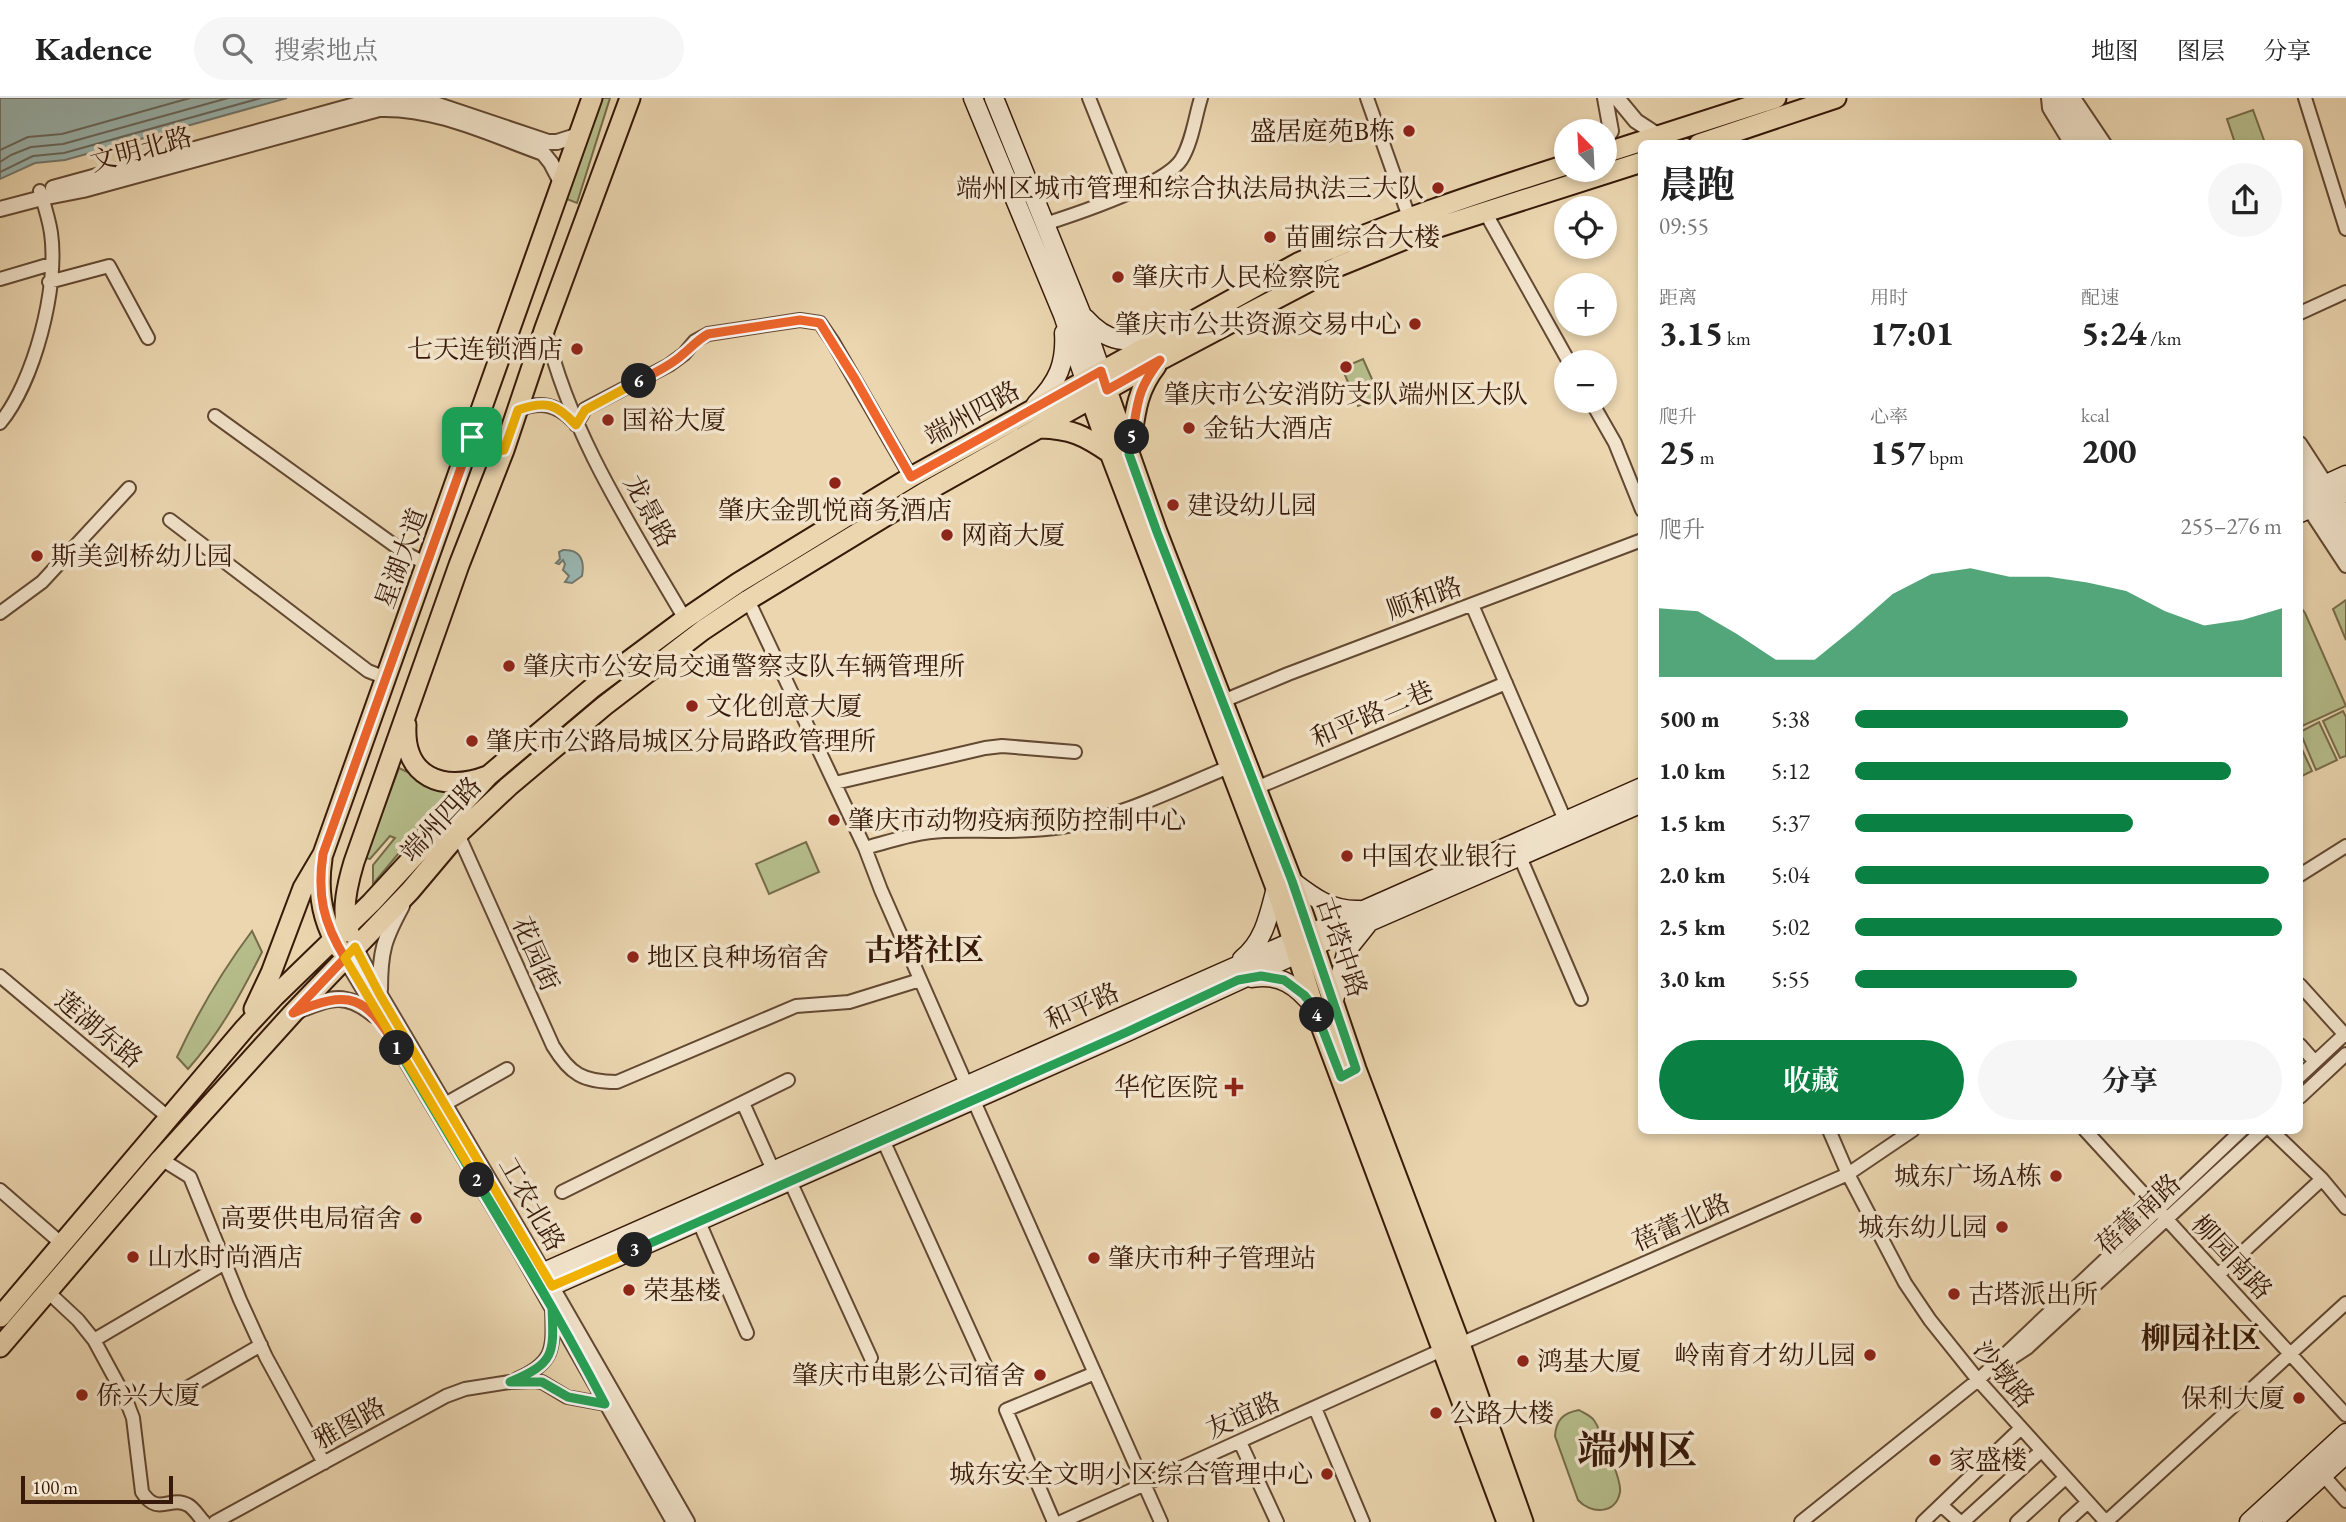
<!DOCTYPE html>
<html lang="zh">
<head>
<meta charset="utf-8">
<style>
  body { margin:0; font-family:"EB Garamond","Noto Serif SC",serif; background:#f6f6f6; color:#222; height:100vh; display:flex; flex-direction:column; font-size:26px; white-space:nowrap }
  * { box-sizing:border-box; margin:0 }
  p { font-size:23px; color:#767676 }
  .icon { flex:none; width:38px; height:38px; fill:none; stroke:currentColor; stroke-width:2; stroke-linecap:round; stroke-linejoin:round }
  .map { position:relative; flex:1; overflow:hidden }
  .details { position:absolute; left:1638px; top:42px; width:665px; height:994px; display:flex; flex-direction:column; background:#fff; border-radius:10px; box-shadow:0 4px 10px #0003 }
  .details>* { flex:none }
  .needle { width:46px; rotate:336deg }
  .controls { position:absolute; left:1554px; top:21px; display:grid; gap:14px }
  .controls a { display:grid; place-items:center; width:63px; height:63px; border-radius:50%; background:#fff; box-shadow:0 4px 10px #0003; font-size:35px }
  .scale { position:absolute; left:21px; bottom:18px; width:152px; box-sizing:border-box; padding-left:7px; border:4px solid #361908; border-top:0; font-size:19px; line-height:24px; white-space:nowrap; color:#361908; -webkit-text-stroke:5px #f2e4cc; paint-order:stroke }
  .pin { position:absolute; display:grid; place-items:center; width:60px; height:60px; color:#fff; margin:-30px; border-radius:14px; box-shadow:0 4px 10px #0006 }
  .km { position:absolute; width:35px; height:35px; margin:-18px; border-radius:50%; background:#222; color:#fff; font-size:19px; line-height:35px; text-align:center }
  .round { display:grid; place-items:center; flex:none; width:74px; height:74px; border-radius:37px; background:#f6f6f6 }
  .summary { display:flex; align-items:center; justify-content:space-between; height:119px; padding:0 21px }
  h1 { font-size:38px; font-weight:700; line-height:52px }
  .metrics { display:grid; grid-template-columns:repeat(3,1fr); gap:10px; height:119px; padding:7px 21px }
  .metrics div { display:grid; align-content:center }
  .metrics b { font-size:35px; font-weight:700 }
  .metrics small { font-size:19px; font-weight:400 }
  .metrics p { font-size:19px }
  .chart { height:196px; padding:14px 21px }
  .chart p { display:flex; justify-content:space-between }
  .chart svg { width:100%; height:126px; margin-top:7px; fill:#0b8043; opacity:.7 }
  .action { display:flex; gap:14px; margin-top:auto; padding:14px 21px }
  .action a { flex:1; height:80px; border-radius:42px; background:#0b8043; color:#fff; font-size:28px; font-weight:700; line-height:80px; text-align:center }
  .action a+a { background:#f6f6f6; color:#222 }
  ul { padding:0 21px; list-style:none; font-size:23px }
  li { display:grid; grid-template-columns:112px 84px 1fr; align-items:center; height:52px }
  li i { height:18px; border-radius:9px; background:#0b8043 }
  header { display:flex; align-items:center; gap:42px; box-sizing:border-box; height:98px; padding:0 35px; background:#fff; border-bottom:2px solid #e0e0e0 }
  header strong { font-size:33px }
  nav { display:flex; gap:38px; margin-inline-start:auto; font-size:24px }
  .search { width:490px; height:63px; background:#f6f6f6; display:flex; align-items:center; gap:18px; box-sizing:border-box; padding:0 24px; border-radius:38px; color:#767676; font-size:26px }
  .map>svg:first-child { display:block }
  .green { fill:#b6be8c; stroke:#766c4a; stroke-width:2 }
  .water { fill:#9ab7b3; stroke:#72786f; stroke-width:2 }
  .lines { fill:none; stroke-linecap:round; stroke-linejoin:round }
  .shore { stroke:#68685e; stroke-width:2 }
  .minor-casing { stroke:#634832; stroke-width:16 }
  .tertiary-casing { stroke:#634832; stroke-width:18 }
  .secondary-casing { stroke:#361908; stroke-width:21 }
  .primary-casing { stroke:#361908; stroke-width:23 }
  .minor { stroke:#f2e4cc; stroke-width:12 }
  .tertiary { stroke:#f2e4cc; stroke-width:14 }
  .secondary { stroke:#f2e4cc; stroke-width:18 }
  .primary { stroke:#ebd6b0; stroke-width:19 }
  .split-1-casing { stroke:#fff; stroke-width:14 }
  .split-2-casing { stroke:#fff; stroke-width:14 }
  .split-3-casing { stroke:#fff; stroke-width:14 }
  .split-4-casing { stroke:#fff; stroke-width:14 }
  .split-5-casing { stroke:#fff; stroke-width:14 }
  .split-6-casing { stroke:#fff; stroke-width:14 }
  .split-7-casing { stroke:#fff; stroke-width:14 }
  .split-1 { stroke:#f0652b; stroke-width:9 }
  .split-2 { stroke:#22a559; stroke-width:9 }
  .split-3 { stroke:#f5b400; stroke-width:9 }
  .split-4 { stroke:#22a559; stroke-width:9 }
  .split-5 { stroke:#22a559; stroke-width:9 }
  .split-6 { stroke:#f0652b; stroke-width:9 }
  .split-7 { stroke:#f5b400; stroke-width:9 }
  .poi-dot { fill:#8f2418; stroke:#f2e4cc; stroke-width:2.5 }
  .labels { text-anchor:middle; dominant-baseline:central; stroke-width:7; stroke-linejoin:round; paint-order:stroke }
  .poi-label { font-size:26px; fill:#361908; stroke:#f2e4cc; text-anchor:start }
  .street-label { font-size:26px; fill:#361908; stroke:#f2e4cc }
  .quarter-label { font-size:30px; font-weight:bold; fill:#361908; stroke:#f2e4cc }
  .town-label { font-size:40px; font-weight:bold; fill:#361908; stroke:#f2e4cc }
</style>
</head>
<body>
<header>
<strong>Kadence</strong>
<div class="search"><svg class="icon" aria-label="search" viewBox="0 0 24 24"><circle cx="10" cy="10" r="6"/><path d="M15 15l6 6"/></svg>搜索地点</div>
<nav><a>地图</a><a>图层</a><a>分享</a></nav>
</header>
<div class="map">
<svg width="2346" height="1424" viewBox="0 0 2346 1424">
  <rect width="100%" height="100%" fill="#ebd6b0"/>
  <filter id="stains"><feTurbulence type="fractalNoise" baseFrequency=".00286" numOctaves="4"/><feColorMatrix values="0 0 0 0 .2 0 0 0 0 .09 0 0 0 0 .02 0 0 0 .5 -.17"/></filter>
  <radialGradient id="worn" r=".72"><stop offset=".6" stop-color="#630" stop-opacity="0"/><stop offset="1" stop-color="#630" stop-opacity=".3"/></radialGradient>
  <path class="green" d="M596,0h14l-33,105 -13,-5z
    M2253,12l12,33h-30l-8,-24z
    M1363,261l17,38 -22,9 -16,-38z
    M2346,502v40l-13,-31z
    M2300,508l5,7 41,93 -46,21z
    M2343,613l3,6v39l-6,2 -17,-37z
    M2319,624l18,38 -21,10 -16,-38z
    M2300,647l12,26 -12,6z
    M399,670l51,24 -77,92v-19l22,-27 -5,-2 -20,23 -5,-1z
    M806,744l13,30 -50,22 -13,-30z
    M252,833l10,21c-21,42 -42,81 -74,117l-11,-12c21,-45 45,-86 75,-126z
    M1579,1312c5,3 10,5 14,9 7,9 29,62 27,73 -4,23 -30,22 -42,8l-23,-64c1,-16 8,-23 24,-26z"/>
  <path class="water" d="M0,0h287l-222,62 -30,3 -35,16z
    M563,452c17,-1 22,10 19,26l-10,7 -7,-1 4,-6 -6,-6 2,-6 -2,-4 -4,4 -3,-1 4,-4 -1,-7z"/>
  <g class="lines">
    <path class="shore" d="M0,52l28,-13 34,-3 128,-36
      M0,64l11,-7 20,-8 32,-3 165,-46
      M0,74l33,-16 31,-3 197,-55"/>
    <defs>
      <path id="minor" d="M1089,0l38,95
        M1367,0l42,119
        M2048,0l1,10 22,36
        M2074,0l31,46
        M2305,0l41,131
        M1485,114l84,150
        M1045,126c31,-10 119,-39 136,-64 11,-17 14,-43 20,-62
        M0,181l51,-15
        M49,184l60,-16 39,72
        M2300,215l46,-21
        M546,233c24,103 86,197 139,288
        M1591,303l24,42 27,67
        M518,312c23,-9 39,-6 56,12
        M215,318l190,137 22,11
        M0,325c34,-41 59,-136 51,-190 -2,-14 -7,-29 -11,-42
        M576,327l9,-16 84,-44 15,-11 11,-13 13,-7 92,-14 20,3 13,19 78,135
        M2300,345l46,71
        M2306,407l40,61
        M170,422l198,151 18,7
        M748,502l117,248 16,42 86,196
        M1472,507l93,215
        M0,515l42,-31 87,-94
        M1223,603l65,-27 354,-134
        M835,685l150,-35 17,-2 73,6
        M1256,690l250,-105
        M458,736l95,212c17,28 30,36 64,36l179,-76 53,-4 71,-22
        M865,750c26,-7 52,-16 79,-17 40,-1 79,2 118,-4 58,-10 113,-38 167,-60
        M1520,759l61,142
        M2300,777l46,-29
        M0,878l169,142
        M2300,887l46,51
        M2300,947l15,17
        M2300,978l45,-42
        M2300,999l46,-43
        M973,1001l188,423
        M743,1005l30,67
        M445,1006l62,-35
        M1829,1032l19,44 57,109 25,37 48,60 128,142
        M2085,1032l261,285
        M2271,1032l51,49 24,29
        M883,1042l104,229
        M161,1061l29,18 50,123 26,57 58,106
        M790,1083l81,177
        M0,1092l62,54
        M562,1094l226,-112
        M699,1124l48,111
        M2218,1177l104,-96
        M47,1193l31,29 16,20 31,57 8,21 9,74c16,25 28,3 46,13 6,3 11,12 16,17
        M94,1242l131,-77
        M1460,1246l388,-170 65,-44
        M2001,1267l26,-17 236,-218
        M517,1281c39,-17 36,-32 35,-71
        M175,1297l86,-50
        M1315,1310l48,114
        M1240,1344l37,80
        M2323,1377l23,26
        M1941,1407l19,17
        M215,1424l231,-126 19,-7 45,-7 24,-1 8,1 25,15 38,7
        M1054,1424l-48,-112 89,-37
        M1061,1424l383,-173
        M1801,1424l177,-142 264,-250
        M1923,1424l97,-93
        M1963,1424l78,-71
        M2017,1424l48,-44
        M2066,1424l22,-20
        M2106,1424l240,-219"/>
      <path id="tertiary" d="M405,0l24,4 119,40h9l22,-7
        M1617,0l19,23 23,15
        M2052,0l29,46
        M2066,0l28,46
        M1605,42l6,-9 -6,-33
        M53,90l324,-89 19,-1
        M0,111l42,-11 41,-8 296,-81c57,-2 111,25 164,44l8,10 10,19
        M2300,360l46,72
        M2300,381l46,70
        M355,849l25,48 147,249 160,278
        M345,860l174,291 155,273
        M380,892c0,-39 4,-51 22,-84
        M300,912c32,-13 46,-18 74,5"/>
      <path id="secondary" d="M973,0l90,217 22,65
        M994,0l87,215 20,58
        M1085,220c24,27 42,24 76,20
        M1036,306c22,-22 30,-41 28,-71
        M2300,398l46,-21
        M2300,415l46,-21
        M1292,783c21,16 39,30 67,29
        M1242,861c22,-17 27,-44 34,-71
        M1252,880c28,-5 45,8 62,29
        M1333,906l14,-54 20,-25
        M544,1174l1098,-485
        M552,1188l575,-254 187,-86 328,-143
        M2249,1424l97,-89
        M2272,1424l74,-68"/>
      <path id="primary" d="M1699,46l137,-46
        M1605,55l171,-55
        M1103,281l54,153 135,349 64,188 104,275 63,178
        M1087,290l23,65 166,435 38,119 193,515
        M1040,330c31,1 44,7 70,25
        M1130,351c5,-32 5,-56 26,-83
        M406,627c-3,52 37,68 81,51
        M322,761c-5,32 0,62 17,89
        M349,834c-9,-19 -1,-50 5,-70l105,-297 45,-115 41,-122 85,-230
        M254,911l17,-36 32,-85 20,-34 269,-756
        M0,1219l245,-289 29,-31 97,-94 117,-127 103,-87 94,-70 53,-36 173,-106 387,-214c87,-39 177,-69 268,-98
        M0,1249l161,-188 132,-146 117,-122 48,-57 51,-48 95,-80 99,-76 45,-30 177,-108 235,-132 148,-78 31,-16 84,-34 219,-70"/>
    </defs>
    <use href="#minor" class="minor-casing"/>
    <use href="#tertiary" class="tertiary-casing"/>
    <use href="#secondary" class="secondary-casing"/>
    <use href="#primary" class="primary-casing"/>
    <use href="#minor" class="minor"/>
    <use href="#tertiary" class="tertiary"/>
    <use href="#secondary" class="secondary"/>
    <use href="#primary" class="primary"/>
  </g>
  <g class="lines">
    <defs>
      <path id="split-1" d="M397,950c-32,-53 -47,-59 -104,-35l52,-55c-22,-36 -28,-63 -22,-104l149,-417"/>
      <path id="split-2" d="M397,950l155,260c2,46 3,55 -42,74h32l26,15 37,7c-40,-76 -83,-150 -128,-224"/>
      <path id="split-3" d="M477,1082l-132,-222 10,-11 25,48 172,291 83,-36"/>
      <path id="split-4" d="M635,1152l492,-218 111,-52 23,-4 23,4 20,15 10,12 3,8"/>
      <path id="split-5" d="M1132,339l-3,17 28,78 135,349 64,188 -15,8 -24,-62"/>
      <path id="split-6" d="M639,283c15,-8 31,-15 43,-26 10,-8 15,-15 26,-21l92,-14 20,3 35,56 56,98 190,-106 6,19 53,-30c-23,30 -22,41 -28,77"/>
      <path id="split-7" d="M472,339l6,12 10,3 16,-2 14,-40c28,-10 39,-6 58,15l9,-15 54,-29"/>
    </defs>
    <use href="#split-1" class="split-1-casing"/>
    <use href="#split-2" class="split-2-casing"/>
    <use href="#split-3" class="split-3-casing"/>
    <use href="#split-4" class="split-4-casing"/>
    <use href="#split-5" class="split-5-casing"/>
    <use href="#split-6" class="split-6-casing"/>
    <use href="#split-7" class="split-7-casing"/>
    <use href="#split-1" class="split-1"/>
    <use href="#split-2" class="split-2"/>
    <use href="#split-3" class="split-3"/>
    <use href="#split-4" class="split-4"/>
    <use href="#split-5" class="split-5"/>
    <use href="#split-6" class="split-6"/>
    <use href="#split-7" class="split-7"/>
  </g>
  <g class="poi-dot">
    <circle cx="1409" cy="33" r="7"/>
    <circle cx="1438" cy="90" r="7"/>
    <circle cx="1270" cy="139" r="7"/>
    <circle cx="1118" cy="179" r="7"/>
    <circle cx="1415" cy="226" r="7"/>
    <circle cx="577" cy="251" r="7"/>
    <circle cx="1346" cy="269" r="7"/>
    <circle cx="608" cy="322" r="7"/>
    <circle cx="1189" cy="330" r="7"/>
    <circle cx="835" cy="385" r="7"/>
    <circle cx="1173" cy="407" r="7"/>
    <circle cx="947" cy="437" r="7"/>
    <circle cx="37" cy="458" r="7"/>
    <circle cx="509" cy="568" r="7"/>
    <circle cx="692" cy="608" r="7"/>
    <circle cx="472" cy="643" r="7"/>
    <circle cx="834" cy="722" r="7"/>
    <circle cx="1347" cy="758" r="7"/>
    <circle cx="633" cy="859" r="7"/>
    <path d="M1230.5 978.5h7v7h7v7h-7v7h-7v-7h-7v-7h7z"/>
    <circle cx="2056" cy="1078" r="7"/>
    <circle cx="416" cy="1120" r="7"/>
    <circle cx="2002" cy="1129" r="7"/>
    <circle cx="133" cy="1159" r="7"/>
    <circle cx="1094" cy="1160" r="7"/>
    <circle cx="629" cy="1192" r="7"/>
    <circle cx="1954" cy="1196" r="7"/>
    <circle cx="1870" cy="1257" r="7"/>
    <circle cx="1523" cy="1263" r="7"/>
    <circle cx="1040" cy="1277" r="7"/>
    <circle cx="82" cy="1297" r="7"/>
    <circle cx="2299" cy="1300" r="7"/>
    <circle cx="1436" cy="1315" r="7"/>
    <circle cx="1935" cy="1362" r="7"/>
    <circle cx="1327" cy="1376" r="7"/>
  </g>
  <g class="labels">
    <g class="poi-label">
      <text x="1395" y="33" text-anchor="end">盛居庭苑B栋</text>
      <text x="1424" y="90" text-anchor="end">端州区城市管理和综合执法局执法三大队</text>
      <text x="1284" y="139">苗圃综合大楼</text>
      <text x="1132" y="179">肇庆市人民检察院</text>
      <text x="1401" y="226" text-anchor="end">肇庆市公共资源交易中心</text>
      <text x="563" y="251" text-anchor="end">七天连锁酒店</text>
      <text x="1346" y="296" text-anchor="middle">肇庆市公安消防支队端州区大队</text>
      <text x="622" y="322">国裕大厦</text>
      <text x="1203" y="330">金钻大酒店</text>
      <text x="1187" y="407">建设幼儿园</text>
      <text x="835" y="412" text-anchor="middle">肇庆金凯悦商务酒店</text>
      <text x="961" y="437">网商大厦</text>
      <text x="51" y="458">斯美剑桥幼儿园</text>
      <text x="523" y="568">肇庆市公安局交通警察支队车辆管理所</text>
      <text x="706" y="608">文化创意大厦</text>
      <text x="486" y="643">肇庆市公路局城区分局路政管理所</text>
      <text x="848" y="722">肇庆市动物疫病预防控制中心</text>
      <text x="1361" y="758">中国农业银行</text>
      <text x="647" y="859">地区良种场宿舍</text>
      <text x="1218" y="989" text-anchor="end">华佗医院</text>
      <text x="2042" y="1078" text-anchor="end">城东广场A栋</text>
      <text x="402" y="1120" text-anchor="end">高要供电局宿舍</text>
      <text x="1988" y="1129" text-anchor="end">城东幼儿园</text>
      <text x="147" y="1159">山水时尚酒店</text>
      <text x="1108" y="1160">肇庆市种子管理站</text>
      <text x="643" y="1192">荣基楼</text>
      <text x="1968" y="1196">古塔派出所</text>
      <text x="1856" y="1257" text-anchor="end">岭南育才幼儿园</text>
      <text x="1537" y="1263">鸿基大厦</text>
      <text x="1026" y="1277" text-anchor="end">肇庆市电影公司宿舍</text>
      <text x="96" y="1297">侨兴大厦</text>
      <text x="2285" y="1300" text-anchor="end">保利大厦</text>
      <text x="1450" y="1315">公路大楼</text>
      <text x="1949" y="1362">家盛楼</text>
      <text x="1313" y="1376" text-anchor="end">城东安全文明小区综合管理中心</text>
    </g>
    <g class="street-label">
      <text transform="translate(141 51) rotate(-15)">文明北路</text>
      <text transform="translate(972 315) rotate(-29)">端州四路</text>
      <text transform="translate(650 413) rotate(61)">龙景路</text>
      <text transform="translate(401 460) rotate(-70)">星湖大道</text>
      <text transform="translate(1424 500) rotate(-20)">顺和路</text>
      <text transform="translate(1372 616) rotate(-23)">和平路二巷</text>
      <text transform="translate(441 721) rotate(-47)">端州四路</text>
      <text transform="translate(1342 849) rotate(71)">古塔中路</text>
      <text transform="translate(536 856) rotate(66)">花园街</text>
      <text transform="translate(1082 908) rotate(-24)">和平路</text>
      <text transform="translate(99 931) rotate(40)">莲湖东路</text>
      <text transform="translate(532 1106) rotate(60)">工农北路</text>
      <text transform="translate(2138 1116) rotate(-43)">蓓蕾南路</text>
      <text transform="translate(1681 1124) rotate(-24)">蓓蕾北路</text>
      <text transform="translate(2232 1159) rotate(47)">柳园南路</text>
      <text transform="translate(2004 1276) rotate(50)">沙墩路</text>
      <text transform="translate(1243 1317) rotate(-24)">友谊路</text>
      <text transform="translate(349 1325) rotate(-29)">雅图路</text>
    </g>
    <g class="quarter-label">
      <text x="924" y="851">古塔社区</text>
      <text x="2201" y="1239">柳园社区</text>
    </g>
    <g class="town-label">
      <text x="1637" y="1352">端州区</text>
    </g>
  </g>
  <rect width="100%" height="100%" filter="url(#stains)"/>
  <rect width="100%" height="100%" fill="url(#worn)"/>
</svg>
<div class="controls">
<a><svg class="needle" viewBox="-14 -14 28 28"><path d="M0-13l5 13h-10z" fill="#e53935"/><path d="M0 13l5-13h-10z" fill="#767676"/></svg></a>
<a><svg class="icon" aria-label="locate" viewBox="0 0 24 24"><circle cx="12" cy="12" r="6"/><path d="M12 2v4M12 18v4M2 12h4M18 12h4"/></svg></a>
<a>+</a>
<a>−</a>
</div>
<div class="scale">100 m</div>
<div class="pin" style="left:472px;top:339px;background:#1e9e55"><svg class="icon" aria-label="arrive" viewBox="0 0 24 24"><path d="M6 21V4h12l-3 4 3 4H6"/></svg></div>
<b class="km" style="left:397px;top:950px">1</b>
<b class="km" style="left:477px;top:1082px">2</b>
<b class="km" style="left:635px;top:1152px">3</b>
<b class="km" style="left:1317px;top:917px">4</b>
<b class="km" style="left:1132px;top:339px">5</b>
<b class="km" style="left:639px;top:283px">6</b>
<section class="details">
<div class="summary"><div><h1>晨跑</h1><p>09:55</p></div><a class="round"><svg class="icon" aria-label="share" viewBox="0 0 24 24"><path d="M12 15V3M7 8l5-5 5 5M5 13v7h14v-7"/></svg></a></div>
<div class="metrics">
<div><p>距离</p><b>3.15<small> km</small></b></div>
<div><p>用时</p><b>17:01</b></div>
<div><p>配速</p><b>5:24<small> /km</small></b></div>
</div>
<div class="metrics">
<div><p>爬升</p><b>25<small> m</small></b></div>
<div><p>心率</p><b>157<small> bpm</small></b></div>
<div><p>kcal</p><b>200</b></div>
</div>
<div class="chart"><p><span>爬升</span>255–276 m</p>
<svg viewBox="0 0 160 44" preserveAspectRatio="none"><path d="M0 44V20L10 21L20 29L30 38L40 38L50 27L60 15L70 8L80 6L90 9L100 9L110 11L120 14L130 21L140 26L150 24L160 20V44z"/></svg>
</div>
<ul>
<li><b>500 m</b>5:38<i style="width:64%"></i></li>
<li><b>1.0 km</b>5:12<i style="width:88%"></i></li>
<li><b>1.5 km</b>5:37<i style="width:65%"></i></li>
<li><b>2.0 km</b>5:04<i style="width:97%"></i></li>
<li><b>2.5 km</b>5:02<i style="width:100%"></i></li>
<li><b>3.0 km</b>5:55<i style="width:52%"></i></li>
</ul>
<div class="action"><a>收藏</a><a>分享</a></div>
</section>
</div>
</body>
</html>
